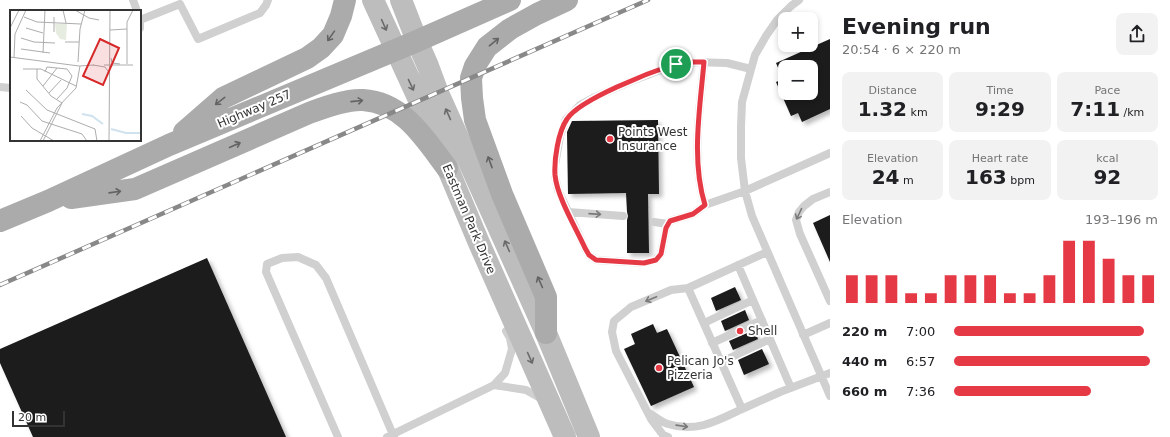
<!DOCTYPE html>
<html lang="en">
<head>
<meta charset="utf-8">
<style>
  body { margin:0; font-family:"DejaVu Sans",sans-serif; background:#f2f2f2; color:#202124; height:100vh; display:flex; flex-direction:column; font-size:15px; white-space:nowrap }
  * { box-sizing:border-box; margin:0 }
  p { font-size:13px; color:#757577 }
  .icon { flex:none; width:22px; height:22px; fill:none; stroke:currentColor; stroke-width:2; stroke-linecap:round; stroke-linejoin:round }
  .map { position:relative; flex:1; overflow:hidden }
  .details { display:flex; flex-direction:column; background:#fff; width:340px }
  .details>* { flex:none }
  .buttons { position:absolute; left:778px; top:12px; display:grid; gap:8px }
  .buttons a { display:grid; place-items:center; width:40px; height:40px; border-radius:8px; background:#fff; box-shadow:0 2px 6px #0003; font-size:20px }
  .scale { position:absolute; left:12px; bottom:10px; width:53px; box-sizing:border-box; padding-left:4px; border:2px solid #333; border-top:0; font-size:11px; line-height:14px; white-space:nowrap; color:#333; -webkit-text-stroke:3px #fff; paint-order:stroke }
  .pin { position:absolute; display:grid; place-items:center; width:34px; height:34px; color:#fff; margin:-17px; border:2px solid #fff; border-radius:50%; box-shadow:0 1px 4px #0007 }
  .round { display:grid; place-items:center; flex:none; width:42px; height:42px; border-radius:8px; background:#f2f2f2 }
  .headline { display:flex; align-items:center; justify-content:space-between; height:68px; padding:0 12px }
  h1 { font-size:22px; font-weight:700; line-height:30px }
  .metrics { display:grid; grid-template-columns:repeat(3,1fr); gap:6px; height:68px; padding:4px 12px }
  .metrics div { display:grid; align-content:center; border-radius:8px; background:#f2f2f2; text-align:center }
  .metrics b { font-size:20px; font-weight:700 }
  .metrics small { font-size:11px; font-weight:400 }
  .metrics p { font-size:11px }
  .chart { height:112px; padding:8px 12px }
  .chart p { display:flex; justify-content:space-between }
  .chart svg { width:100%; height:72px; margin-top:4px; stroke:#e63946; stroke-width:6 }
  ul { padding:0 12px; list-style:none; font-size:13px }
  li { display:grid; grid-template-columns:64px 48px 1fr; align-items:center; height:30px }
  li i { height:10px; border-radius:5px; background:#e63946 }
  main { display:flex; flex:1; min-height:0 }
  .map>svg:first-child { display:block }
  .building { fill:#1a1a1a; fill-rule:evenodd; filter:url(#shadow) }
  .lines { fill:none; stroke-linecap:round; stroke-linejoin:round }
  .lane { stroke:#d0d0d0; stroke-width:8 }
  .secondary { stroke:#bdbdbd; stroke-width:22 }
  .primary { stroke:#ababab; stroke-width:22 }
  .rail-casing { stroke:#888; stroke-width:4.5 }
  .rail { stroke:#fff; stroke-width:3; stroke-dasharray:9; stroke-linecap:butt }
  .oneway { stroke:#6a6a6a }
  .oneway2 { stroke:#636363 }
  .oneway3 { stroke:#7a7a7a }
  .route-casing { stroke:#fff; stroke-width:8 }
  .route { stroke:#e63946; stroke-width:5 }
  .poi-dot { fill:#e63946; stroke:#fff; stroke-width:1.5 }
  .labels { text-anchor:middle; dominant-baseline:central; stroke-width:4; stroke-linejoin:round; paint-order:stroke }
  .street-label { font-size:12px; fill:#333; stroke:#fff }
  .poi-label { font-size:12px; fill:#333; stroke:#fff; text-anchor:start }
  .inset-river { fill:none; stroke:#cfe2ee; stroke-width:2 }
  .inset-road { fill:none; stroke:#adadad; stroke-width:1 }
  .view { fill:#d62828; fill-opacity:0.15; stroke:#d62828; stroke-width:2 }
  .inset-edge { fill:none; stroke:#333; stroke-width:2 }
</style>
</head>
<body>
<main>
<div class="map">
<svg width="830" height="437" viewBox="0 0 830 437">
  <defs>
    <filter id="shadow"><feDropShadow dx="3.5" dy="3.5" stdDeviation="2" flood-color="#0004"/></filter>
  </defs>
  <rect width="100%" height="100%" fill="#fff"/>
  <path class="building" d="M830,39v70l-28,13 -4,-9 -7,3 -15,-34 7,-3 -7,-16zM785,67h26v26h-26z
    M658,120l1,74h-11l1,59h-22v-33l1,-4 -1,-4 -1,-19 -58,1 -1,-62 5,-11z
    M830,215v47l-17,-39z
    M207,258l79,179h-253l-33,-74v-14z
    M735,287l6,13 -25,11 -5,-13z
    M745,310l4,10 -24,11 -4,-10z
    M653,324l4,9 10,-4 27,58 -43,19 -27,-57 11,-5 -4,-10z
    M754,330l4,9 -25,11 -4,-9z
    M762,349l7,15 -25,11 -6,-15z"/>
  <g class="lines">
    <path class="lane" d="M133,0l4,11
      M799,0l-8,6 -14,14 -11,16 -11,19 -13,47 -1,25v31l4,33 7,25 78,180
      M140,28v-8l40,-16 18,35 62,-26 6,-8 2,-5
      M704,62c-4,46 -13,98 1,143
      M751,69l-24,-6 -37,-1 -14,2 -47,18 -36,16 -13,7 -14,14 -6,17 -5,29v11l3,14 27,58 4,7 7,5 48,3 11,-3 6,-6 5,-26 4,-7 23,-7 12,-9 40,-14 85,-38
      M0,87l11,1
      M830,192l-17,7 -9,7 -5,6 -3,8 4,14 30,67
      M568,212l55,4
      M654,222l14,2
      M767,252l-79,36 54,121 38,-17 50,-19
      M738,265l53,123
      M704,323l49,-23
      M803,335l27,-12
      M712,343l50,-23
      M721,362l49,-23
      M494,385l32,5 16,9
      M649,413c6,3 12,9 19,11 28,9 49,-3 74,-15
      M338,437l-72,-165 1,-8 15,-6 16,-1 18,8 10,13 68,159
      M387,437l107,-52 11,-12 7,-24 -2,-11 -4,-7
      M668,437l-5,-2 -12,-16 -35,-68 -4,-19 2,-11 17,-14 40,-17 17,-2"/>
    <path class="secondary" d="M373,0l46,100 60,143 86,194
      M401,0l16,41 11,25 10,27 108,240 43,104"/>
    <path class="primary" d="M184,132l39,-34 84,-40 14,-10 12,-13 8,-19 4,-16
      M71,198l64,-9 174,-76c16,-6 38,-14 54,-13 40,2 62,39 84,68
      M0,221l48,-20 121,-56 248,-104 93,-41
      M546,333v-36l-44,-103 -27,-74 -3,-22 -1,-20 4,-12 12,-19 23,-18 27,-15 30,-14"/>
    <defs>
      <path id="rail" d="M0,285l648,-285"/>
    </defs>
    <use href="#rail" class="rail-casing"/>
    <use href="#rail" class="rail"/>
  </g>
  <defs><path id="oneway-shaft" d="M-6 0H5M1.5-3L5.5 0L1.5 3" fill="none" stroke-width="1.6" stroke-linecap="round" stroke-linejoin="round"/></defs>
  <g class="oneway">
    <use href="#oneway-shaft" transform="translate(384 25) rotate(66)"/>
    <use href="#oneway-shaft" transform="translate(411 85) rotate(65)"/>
    <use href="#oneway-shaft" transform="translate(448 114) rotate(-114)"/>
    <use href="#oneway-shaft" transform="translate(507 246) rotate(-114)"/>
    <use href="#oneway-shaft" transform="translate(530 358) rotate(66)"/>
  </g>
  <g class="oneway2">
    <use href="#oneway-shaft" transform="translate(331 36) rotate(125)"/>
    <use href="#oneway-shaft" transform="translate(494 42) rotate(-39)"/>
    <use href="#oneway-shaft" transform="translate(220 101) rotate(142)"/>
    <use href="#oneway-shaft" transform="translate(357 101) rotate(-6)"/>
    <use href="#oneway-shaft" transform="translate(235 145) rotate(-24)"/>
    <use href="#oneway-shaft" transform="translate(490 162) rotate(-110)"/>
    <use href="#oneway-shaft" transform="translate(115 192) rotate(-8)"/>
    <use href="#oneway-shaft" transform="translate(540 282) rotate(-114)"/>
  </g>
  <g class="oneway3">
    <use href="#oneway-shaft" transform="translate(595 214) rotate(4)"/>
    <use href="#oneway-shaft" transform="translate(799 214) rotate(115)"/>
    <use href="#oneway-shaft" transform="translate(651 299) rotate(157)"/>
    <use href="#oneway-shaft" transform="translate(682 426) rotate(8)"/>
  </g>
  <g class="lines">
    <defs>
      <path id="route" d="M690,62h14c-4,46 -13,98 1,143l-12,9 -23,7 -4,7 -5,26 -5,6 -12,3 -48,-3 -7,-5 -4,-7c-9,-20 -28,-51 -30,-73 -1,-15 3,-43 12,-56 13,-20 84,-47 108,-55 5,-1 10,-2 15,-2z"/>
    </defs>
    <use href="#route" class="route-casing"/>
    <use href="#route" class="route"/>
  </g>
  <g class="poi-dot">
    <circle cx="610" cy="139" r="4"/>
    <circle cx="740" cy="331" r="4"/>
    <circle cx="659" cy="368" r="4"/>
  </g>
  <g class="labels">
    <g class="street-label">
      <text transform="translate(254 109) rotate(-23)">Highway 257</text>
      <text transform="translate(469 219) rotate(67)">Eastman Park Drive</text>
    </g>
    <g class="poi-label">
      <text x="618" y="132">Points West<tspan x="618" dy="14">Insurance</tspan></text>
      <text x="748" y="331">Shell</text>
      <text x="667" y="361">Pelican Jo's<tspan x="667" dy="14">Pizzeria</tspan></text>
    </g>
  </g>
  <g transform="translate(10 10)">
    <rect width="131" height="131" fill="#fff"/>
    <path d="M45,14h12l-1,16 -6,-1 -4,-6z" fill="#e6ecdf"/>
    <path class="inset-river" d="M72,104l10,2 11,8M101,119l15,4h15"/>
    <path class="inset-road" d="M53,0l3,13M65,0l14,8 10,2M14,7l13,5 44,2M0,18l9,-18M16,18l17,5M100,20l17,-1M44,22v-15M11,28l13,4 21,1M55,32h14M11,39l29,4M33,43l2,-43M0,47l69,9 15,-1M4,48l1,-24 11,-24M101,48l1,5 8,1M68,52l2,-33 5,-19M117,54v-42l6,-12M83,55l12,2 3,4M94,55h29M13,59h18l35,17M27,59v10l14,17 11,7M35,62l2,-5 20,2 5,7 -5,12 -10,11M33,76l14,-18M16,80l21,20 48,19 2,12M39,83l12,-13M10,92l7,3 15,16 40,13 5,7M11,106l11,12 22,13M30,131l17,-33 19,-20 4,-22M33,131l19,-38M99,131l1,-131"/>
    <path class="view" d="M90,29l19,9 -16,37 -20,-9z"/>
    <rect width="131" height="131" class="inset-edge"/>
  </g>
</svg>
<div class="buttons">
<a>+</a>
<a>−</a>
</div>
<div class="scale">20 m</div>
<div class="pin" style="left:676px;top:64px;background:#1e9e55"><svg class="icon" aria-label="arrive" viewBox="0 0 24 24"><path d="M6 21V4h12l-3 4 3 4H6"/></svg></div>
</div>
<section class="details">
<div class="headline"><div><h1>Evening run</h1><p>20:54 · 6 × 220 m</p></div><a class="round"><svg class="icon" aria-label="share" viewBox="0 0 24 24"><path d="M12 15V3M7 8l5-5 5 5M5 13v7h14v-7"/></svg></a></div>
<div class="metrics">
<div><p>Distance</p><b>1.32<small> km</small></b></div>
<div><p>Time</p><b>9:29</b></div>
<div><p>Pace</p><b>7:11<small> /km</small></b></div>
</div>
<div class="metrics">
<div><p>Elevation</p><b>24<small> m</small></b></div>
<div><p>Heart rate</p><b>163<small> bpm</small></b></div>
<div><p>kcal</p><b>92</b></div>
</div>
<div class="chart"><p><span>Elevation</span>193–196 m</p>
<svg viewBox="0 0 160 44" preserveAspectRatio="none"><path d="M5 44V27M15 44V27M25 44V27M35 44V38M45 44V38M55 44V27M65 44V27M75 44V27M85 44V38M95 44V38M105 44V27M115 44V6M125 44V6M135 44V17M145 44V27M155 44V27"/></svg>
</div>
<ul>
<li><b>220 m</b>7:00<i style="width:93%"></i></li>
<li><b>440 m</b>6:57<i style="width:96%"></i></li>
<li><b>660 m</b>7:36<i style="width:67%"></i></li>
</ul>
</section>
</main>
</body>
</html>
